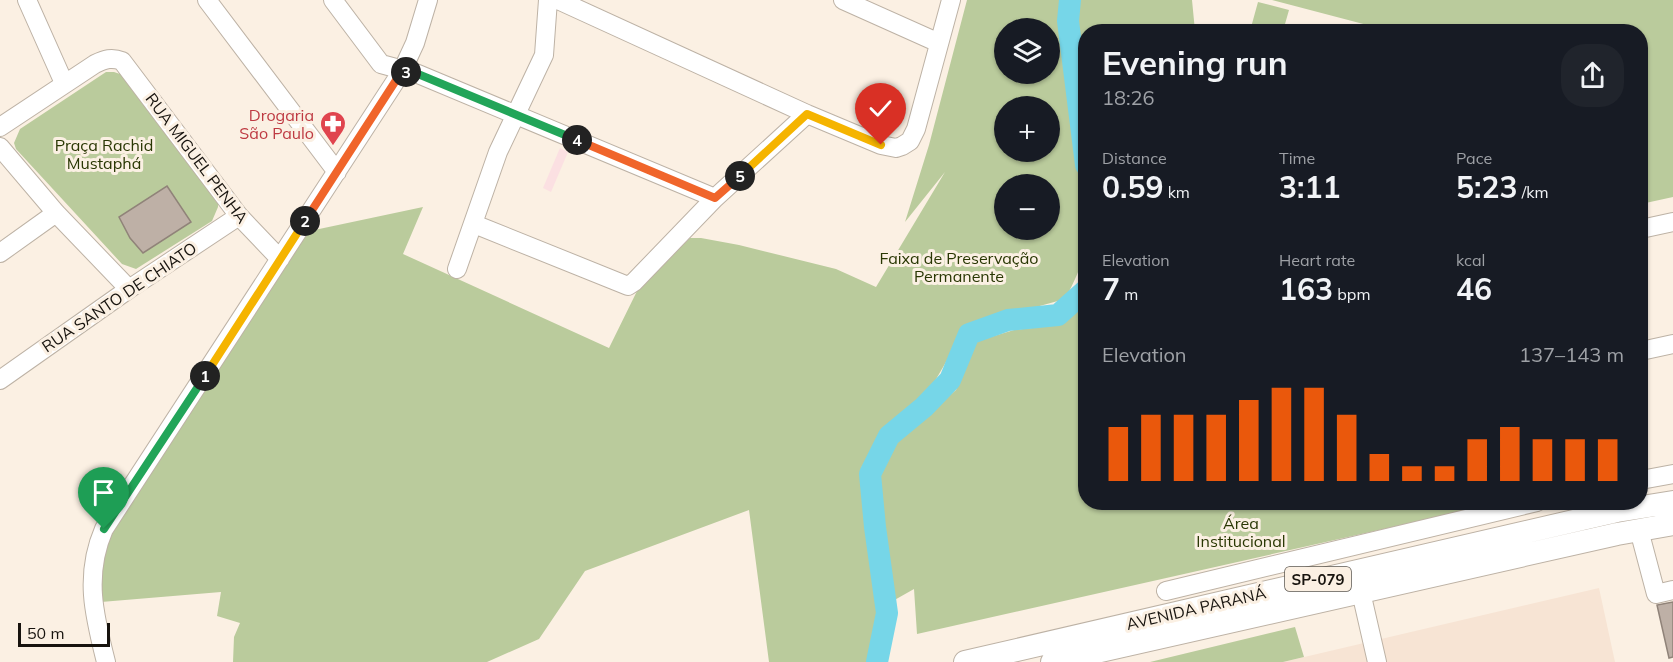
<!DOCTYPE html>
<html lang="en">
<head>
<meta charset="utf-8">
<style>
  body { margin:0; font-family:Mulish,sans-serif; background:#20242c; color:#f1f3f6; height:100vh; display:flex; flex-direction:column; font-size:22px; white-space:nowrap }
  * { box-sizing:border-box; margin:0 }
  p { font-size:20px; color:#9ea1a6 }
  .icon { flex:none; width:33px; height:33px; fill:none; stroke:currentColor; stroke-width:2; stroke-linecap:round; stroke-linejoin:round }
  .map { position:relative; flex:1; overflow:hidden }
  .panel { position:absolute; left:1078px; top:24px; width:570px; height:486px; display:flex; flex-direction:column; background:#171b24; border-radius:24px; box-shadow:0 2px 4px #0004 }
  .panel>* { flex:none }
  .controls { position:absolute; left:994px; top:18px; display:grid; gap:12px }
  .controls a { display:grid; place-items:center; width:66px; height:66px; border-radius:50%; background:#171b24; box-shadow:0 2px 4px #0004; font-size:30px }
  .scale { position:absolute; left:18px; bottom:15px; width:92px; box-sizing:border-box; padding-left:6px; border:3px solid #17130e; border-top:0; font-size:16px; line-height:21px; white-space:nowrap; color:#17130e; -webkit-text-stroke:4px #fbf0e3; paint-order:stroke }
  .pin { position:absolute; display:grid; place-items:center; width:51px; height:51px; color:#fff; margin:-62px -26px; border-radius:50% 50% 50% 0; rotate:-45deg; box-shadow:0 0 6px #0007 }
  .pin .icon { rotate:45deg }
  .km { position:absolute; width:30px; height:30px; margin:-15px; border-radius:50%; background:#222; color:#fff; font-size:16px; line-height:30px; text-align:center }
  .round { display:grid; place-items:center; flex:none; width:63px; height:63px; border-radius:24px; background:#20242c }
  .summary { display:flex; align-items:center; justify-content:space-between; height:102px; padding:0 24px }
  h1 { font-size:33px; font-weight:700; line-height:45px }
  .figures { display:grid; grid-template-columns:repeat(3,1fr); gap:9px; height:102px; padding:6px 24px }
  .figures div { display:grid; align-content:center }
  .figures b { font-size:30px; font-weight:700 }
  .figures small { font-size:16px; font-weight:400 }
  .figures p { font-size:16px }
  .chart { height:168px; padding:12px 24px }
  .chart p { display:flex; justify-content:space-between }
  .chart svg { width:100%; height:108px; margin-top:6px; stroke:#ea580c; stroke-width:6 }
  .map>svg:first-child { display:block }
  .commercial { fill:#fbe0e2 }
  .industrial { fill:#f7e4d4 }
  .green { fill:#bacb9c; fill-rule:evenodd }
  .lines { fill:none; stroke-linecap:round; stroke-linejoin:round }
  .river { stroke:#76d6e8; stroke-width:22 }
  .building { fill:#beb0a6; stroke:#908379; stroke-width:1.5 }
  .minor-casing { stroke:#bdb2a5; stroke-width:20 }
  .major-casing { stroke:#bdb2a5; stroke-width:24 }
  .minor { stroke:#fff; stroke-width:18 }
  .major { stroke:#fff; stroke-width:22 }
  .split-1-casing { stroke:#fff; stroke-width:12 }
  .split-2-casing { stroke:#fff; stroke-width:12 }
  .split-3-casing { stroke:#fff; stroke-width:12 }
  .split-4-casing { stroke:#fff; stroke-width:12 }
  .split-5-casing { stroke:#fff; stroke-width:12 }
  .split-6-casing { stroke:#fff; stroke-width:12 }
  .split-1 { stroke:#22a559; stroke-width:8 }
  .split-2 { stroke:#f5b400; stroke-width:8 }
  .split-3 { stroke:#f0652b; stroke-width:8 }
  .split-4 { stroke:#22a559; stroke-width:8 }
  .split-5 { stroke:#f0652b; stroke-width:8 }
  .split-6 { stroke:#f5b400; stroke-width:8 }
  .labels { text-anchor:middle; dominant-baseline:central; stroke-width:6; stroke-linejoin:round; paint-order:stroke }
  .shield { fill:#fbf0e3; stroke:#5b554e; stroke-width:1.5 }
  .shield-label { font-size:15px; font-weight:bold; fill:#17130e }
  .health-label { font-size:16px; fill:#be3a42; stroke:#fbf0e3; text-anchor:end }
  .park-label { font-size:16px; fill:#293703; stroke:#fbf0e3 }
  .street-label { font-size:16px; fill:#17130e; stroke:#fbf0e3 }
</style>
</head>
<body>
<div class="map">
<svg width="1673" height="662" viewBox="0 0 1673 662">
  <rect width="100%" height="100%" fill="#fbf0e3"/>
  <path class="commercial" d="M560,148l8,4 -17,40 -8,-4z"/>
  <path class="industrial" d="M1599,588l16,74h-332z"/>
  <path class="green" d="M967,0h93l-1,12 6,49 21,166c0,30 -7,46 -21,72l-98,27 -35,60 -49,48 -22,34 3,41 14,103 -7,50h-102l-20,-152 -164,61 -46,68 -52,23h-254l1,-25 6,-14 -23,-7 4,-24 -120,10c-2,-24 3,-45 10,-69l194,-301 118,-25 -20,47 206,94 30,-61 51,-49h11l38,7 97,24 40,18 69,-115 -40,50 24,-77zM1005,28h45v46h-45zM1005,106h45v46h-45zM1005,184h45v46h-45z
    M1079,0h113l3,31 -109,1v48l-8,-60z
    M1272,0h401v197l-32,7v-172l-251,-1z
    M1258,2l31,8 -6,21h-33z
    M106,72h8l9,3 95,125v7l-6,14 -76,48 -14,-5 -106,-115 -2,-6 6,-14z
    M1086,304v198h376l2,9 -547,123 -3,-45 -23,13 -10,-80 -2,-49 17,-32 60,-51 18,-48 40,-12 46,-5z
    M1295,627l9,30 -21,5h-133z"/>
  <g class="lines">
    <path class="river" d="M1070,0l-2,21 18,144
      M877,662l10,-49 -12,-86 -5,-53 19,-38 35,-29 26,-27 19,-46 39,-14 50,-5 28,-25"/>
  </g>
  <path class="building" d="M167,186l24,36 -48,31 -13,-15 -11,-21z
    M1673,602v55l-4,1 -12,-53z"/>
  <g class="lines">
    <defs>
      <path id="minor" d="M27,0l37,83
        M207,0l130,172
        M333,0l48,64 37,10 297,124
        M558,0l249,114 74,31 15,3 6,-2 8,-5 6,-12 35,-129
        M843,0l96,43
        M0,127l95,-63c10,-5 17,-7 27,-3l117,155 41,43
        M0,147l56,66 73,76
        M474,224l154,62 6,-4 81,-84 92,-84
        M1641,229l32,-7
        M0,253l56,-40
        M457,269l41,-117 46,-97 4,-55
        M1641,351l32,-7
        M0,380l129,-91 110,-73
        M1641,480l32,-6
        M1639,530l17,64 17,-4
        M1166,591l371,-89
        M1361,592l16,70
        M106,662c-12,-47 -22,-87 -2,-133l298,-458 13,-28 13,-43"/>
      <path id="major" d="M965,662l652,-151 56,-9
        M1052,662l565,-128 56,-10"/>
    </defs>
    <use href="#minor" class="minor-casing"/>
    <use href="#major" class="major-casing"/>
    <use href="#minor" class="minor"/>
    <use href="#major" class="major"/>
  </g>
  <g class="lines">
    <defs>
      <path id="split-1" d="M104,529l101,-153"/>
      <path id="split-2" d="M205,376l100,-155"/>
      <path id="split-3" d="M305,221l97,-150 4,1"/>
      <path id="split-4" d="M406,72l12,2 159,66"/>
      <path id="split-5" d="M577,140l138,58 25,-22"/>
      <path id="split-6" d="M740,176l67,-62 74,31"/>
    </defs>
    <use href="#split-1" class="split-1-casing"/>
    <use href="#split-2" class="split-2-casing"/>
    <use href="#split-3" class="split-3-casing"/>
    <use href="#split-4" class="split-4-casing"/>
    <use href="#split-5" class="split-5-casing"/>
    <use href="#split-6" class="split-6-casing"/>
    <use href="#split-1" class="split-1"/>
    <use href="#split-2" class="split-2"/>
    <use href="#split-3" class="split-3"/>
    <use href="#split-4" class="split-4"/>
    <use href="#split-5" class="split-5"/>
    <use href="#split-6" class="split-6"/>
  </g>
  <defs>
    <symbol id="pharmacy-pin" viewBox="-11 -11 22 30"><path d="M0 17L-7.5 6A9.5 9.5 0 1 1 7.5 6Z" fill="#e0444e" stroke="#fbf0e3"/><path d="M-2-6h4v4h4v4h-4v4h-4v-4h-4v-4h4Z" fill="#fff"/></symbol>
  </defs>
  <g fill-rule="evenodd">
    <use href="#pharmacy-pin" x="318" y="109" width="30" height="40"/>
  </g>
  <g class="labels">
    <rect class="shield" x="1285" y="567" width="66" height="24" rx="4.5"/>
    <g class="shield-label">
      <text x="1318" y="579">SP-079</text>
    </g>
    <g class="health-label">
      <text x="314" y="115">Drogaria<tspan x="314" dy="18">São Paulo</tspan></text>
    </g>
    <g class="park-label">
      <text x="104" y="145">Praça Rachid<tspan x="104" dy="18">Mustaphá</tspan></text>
      <text x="959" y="258">Faixa de Preservação<tspan x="959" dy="18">Permanente</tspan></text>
      <text x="1241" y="523">Área<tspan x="1241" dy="18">Institucional</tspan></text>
    </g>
    <g class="street-label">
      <text transform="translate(197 158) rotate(53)">RUA MIGUEL PENHA</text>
      <text transform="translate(119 297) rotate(-34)">RUA SANTO DE CHIATO</text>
      <text transform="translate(1196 608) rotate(-13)">AVENIDA PARANÁ</text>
    </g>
  </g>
</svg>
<div class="controls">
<a><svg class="icon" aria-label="layers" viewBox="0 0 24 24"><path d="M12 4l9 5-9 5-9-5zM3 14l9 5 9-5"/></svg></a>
<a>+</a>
<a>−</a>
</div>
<div class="scale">50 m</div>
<div class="pin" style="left:104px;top:529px;background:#1e9e55"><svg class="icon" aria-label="arrive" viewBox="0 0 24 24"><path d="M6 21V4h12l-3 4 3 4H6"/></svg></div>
<div class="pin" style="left:881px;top:145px;background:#d93025"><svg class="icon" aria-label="check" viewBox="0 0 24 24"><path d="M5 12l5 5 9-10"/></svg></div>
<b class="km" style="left:205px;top:376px">1</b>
<b class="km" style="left:305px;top:221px">2</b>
<b class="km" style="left:406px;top:72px">3</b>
<b class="km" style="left:577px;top:140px">4</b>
<b class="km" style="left:740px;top:176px">5</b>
<section class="panel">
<div class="summary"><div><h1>Evening run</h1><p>18:26</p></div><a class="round"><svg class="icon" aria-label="share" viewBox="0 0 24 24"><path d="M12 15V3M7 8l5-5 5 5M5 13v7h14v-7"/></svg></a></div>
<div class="figures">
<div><p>Distance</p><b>0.59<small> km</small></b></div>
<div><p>Time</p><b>3:11</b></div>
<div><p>Pace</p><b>5:23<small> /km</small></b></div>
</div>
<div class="figures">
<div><p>Elevation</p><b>7<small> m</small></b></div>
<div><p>Heart rate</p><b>163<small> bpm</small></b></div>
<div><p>kcal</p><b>46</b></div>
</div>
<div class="chart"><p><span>Elevation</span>137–143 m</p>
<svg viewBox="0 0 160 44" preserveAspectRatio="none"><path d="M5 44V22M15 44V17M25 44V17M35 44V17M45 44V11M55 44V6M65 44V6M75 44V17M85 44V33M95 44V38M105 44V38M115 44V27M125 44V22M135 44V27M145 44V27M155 44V27"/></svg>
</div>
</section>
</div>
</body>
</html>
